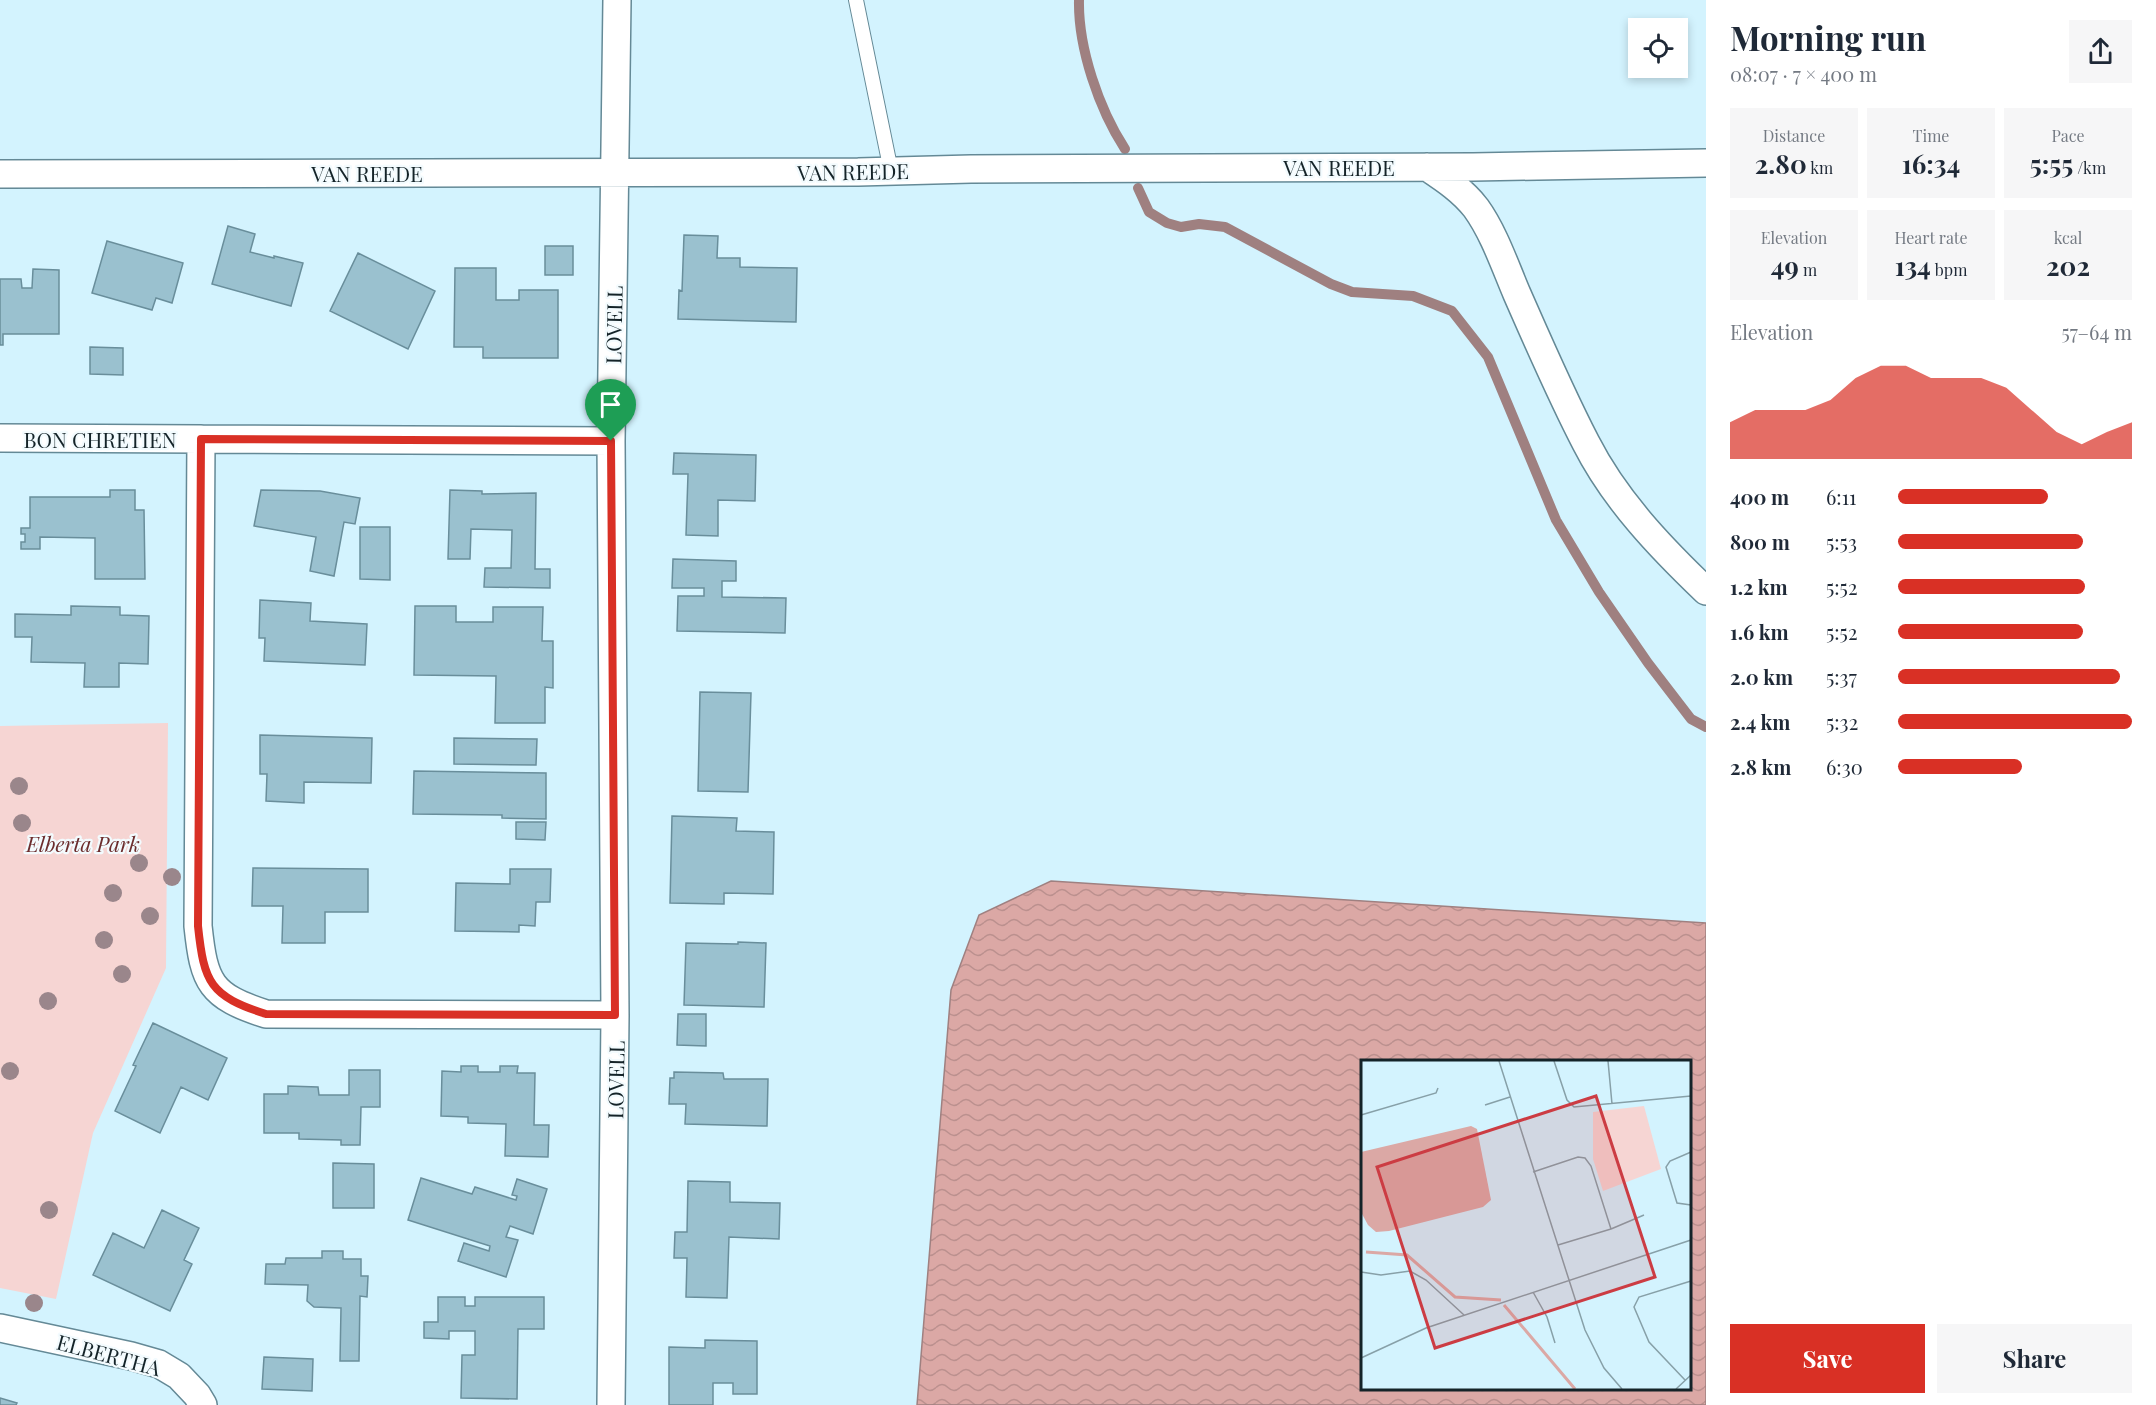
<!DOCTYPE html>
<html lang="en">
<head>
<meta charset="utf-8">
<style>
  body { margin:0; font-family:"Playfair Display",serif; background:#f6f6f7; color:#1f2937; height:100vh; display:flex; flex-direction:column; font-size:22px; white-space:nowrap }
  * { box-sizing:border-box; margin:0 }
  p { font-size:20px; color:#747a83 }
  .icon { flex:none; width:33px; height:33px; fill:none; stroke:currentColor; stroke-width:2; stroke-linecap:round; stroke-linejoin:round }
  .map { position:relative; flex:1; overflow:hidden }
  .panel { display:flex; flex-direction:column; background:#fff; width:450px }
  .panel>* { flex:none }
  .tools { position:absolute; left:1628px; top:18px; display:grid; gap:12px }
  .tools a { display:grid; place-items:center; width:60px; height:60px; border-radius:0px; background:#fff; box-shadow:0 3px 9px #0003; font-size:30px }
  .pin { position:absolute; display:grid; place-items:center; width:51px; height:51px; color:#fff; margin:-62px -26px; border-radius:50% 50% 50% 0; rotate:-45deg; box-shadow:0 0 6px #0007 }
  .pin .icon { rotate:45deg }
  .round { display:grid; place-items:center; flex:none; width:63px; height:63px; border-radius:0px; background:#f6f6f7 }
  .headline { display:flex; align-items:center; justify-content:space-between; height:102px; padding:0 24px }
  h1 { font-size:33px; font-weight:700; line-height:45px }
  .metrics { display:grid; grid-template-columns:repeat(3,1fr); gap:9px; height:102px; padding:6px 24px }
  .metrics div { display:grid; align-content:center; border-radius:0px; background:#f6f6f7; text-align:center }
  .metrics b { font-size:26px; font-weight:700 }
  .metrics small { font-size:16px; font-weight:400 }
  .metrics p { font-size:16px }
  .chart { height:168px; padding:12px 24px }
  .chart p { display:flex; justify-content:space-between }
  .chart svg { width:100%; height:108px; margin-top:6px; fill:#d93025; opacity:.7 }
  .cta { display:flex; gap:12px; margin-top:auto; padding:12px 24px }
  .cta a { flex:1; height:69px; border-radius:0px; background:#d93025; color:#fff; font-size:24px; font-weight:700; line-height:69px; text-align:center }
  .cta a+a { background:#f6f6f7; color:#1f2937 }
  ul { padding:0 24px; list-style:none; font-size:20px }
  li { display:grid; grid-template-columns:96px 72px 1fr; align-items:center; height:45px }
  li i { height:15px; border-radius:8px; background:#d93025 }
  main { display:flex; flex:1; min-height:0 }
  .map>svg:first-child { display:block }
  .green { fill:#f6d5d3 }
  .water { fill:url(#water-waves); stroke:#9f8080; stroke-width:1.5; fill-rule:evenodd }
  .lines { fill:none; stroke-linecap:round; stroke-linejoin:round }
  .stream { stroke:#9f8080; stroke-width:10 }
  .building { fill:#9ac1cf; stroke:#698e9b; stroke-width:1.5 }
  .lane-casing { stroke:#648996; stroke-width:16 }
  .street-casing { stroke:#648996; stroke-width:30 }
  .lane { stroke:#fff; stroke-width:14 }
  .street { stroke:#fff; stroke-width:27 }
  .tree { fill:#9a868b }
  .route-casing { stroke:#fff; stroke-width:12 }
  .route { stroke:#d93025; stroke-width:8 }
  .labels { text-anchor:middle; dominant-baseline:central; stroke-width:4.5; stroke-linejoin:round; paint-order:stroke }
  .street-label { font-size:21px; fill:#142328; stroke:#f3fbfe }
  .park-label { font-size:21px; font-style:italic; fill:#6c2d2d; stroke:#f3fbfe }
  .inset-river { fill:none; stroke:#dba8a5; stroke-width:3 }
  .inset-road { fill:none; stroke:#87a0a8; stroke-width:1.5 }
  .view { fill:#cc3c43; fill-opacity:0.15; stroke:#cc3c43; stroke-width:3 }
  .inset-edge { fill:none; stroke:#142328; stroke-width:3 }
</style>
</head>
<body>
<main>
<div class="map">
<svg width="1706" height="1405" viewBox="0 0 1706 1405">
  <defs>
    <pattern id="water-waves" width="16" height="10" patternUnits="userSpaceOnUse" patternTransform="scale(1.5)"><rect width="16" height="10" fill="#dba8a5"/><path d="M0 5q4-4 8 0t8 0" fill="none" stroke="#bb908e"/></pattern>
  </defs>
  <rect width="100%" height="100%" fill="#d3f3fe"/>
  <path class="green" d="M168,723l-2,245 -73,165 -37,166 -56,-11v-562z"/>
  <path class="water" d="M1051,881l655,42v482h-789l34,-415 28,-75zM1362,1062h328v326h-328z"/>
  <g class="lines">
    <path class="stream" d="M1079,0c-1,48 20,109 46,149
      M1138,188l11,24 18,11 14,4 18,-3 26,3 106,57 21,8 61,4 39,15 36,46 68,163 43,72 49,71 43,56 15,8"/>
  </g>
  <path class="building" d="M228,226l27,8 -5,18 24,6v-2l29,7 -12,43 -79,-22z
    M684,235l34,1 -1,22h23v9l57,1 -1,54 -118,-3 1,-29 3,1z
    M107,241l76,22 -11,40 -16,-5 -4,12 -60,-17z
    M545,246h28v29h-28z
    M358,253l77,38 -27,58 -78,-38z
    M455,268h41v32h23v-10h39v68h-75v-11h-29z
    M33,269l26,1v64h-56v11h-3v-66h21l1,9h10z
    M90,347l33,1v27l-33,-1z
    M674,453l82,2 -1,46 -37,-1v36l-32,-1 2,-61h-15z
    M110,490h25v20h9l1,69h-50v-41l-55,-1v12h-19v-7h4v-8h-4v-6h9v-31h80z
    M261,490l59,1 40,7 -5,26 -11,-2 -10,54 -24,-5 6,-34 -62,-11z
    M450,490l32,1v3l54,-1 -1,76h15v19l-66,-1 1,-19h26l1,-38 -41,-1 -1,30h-22z
    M360,527h30v53l-30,-1z
    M673,559l63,2v20h-14v16l64,1 -1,35 -108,-2 1,-35h26v-8h-32z
    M260,600l51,3 -1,18 57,3 -2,41 -101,-4 1,-23h-6z
    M71,606l49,1v8l29,1 -1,48 -29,-1v24h-35l1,-24 -54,-1 1,-25h-17v-23l56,1z
    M415,606h41v16h37v-15h50l-1,34h11v47l-8,-1v36h-50l1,-47 -82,-1z
    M700,692l51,1 -3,99 -50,-1z
    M260,735l112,3 -1,45 -67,-1v21l-38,-2 1,-27h-7z
    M454,738l83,1 -1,26 -82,-1z
    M414,771l132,2v46l-44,-1v-3l-89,-1z
    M672,816l65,2 -1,13 38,1 -1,62 -49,-1v11l-54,-1z
    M516,822h30l-1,18 -29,-1z
    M253,868l115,1v43h-43v31h-43l1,-37h-31z
    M510,869h41l-1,33h-14l-1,24 -16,-1v7l-64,-1 1,-48 54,1z
    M738,942l28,1 -2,64 -80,-2 2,-62 52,1z
    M678,1014h28v32l-29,-1z
    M153,1023l74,35 -19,42 -27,-13 -21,46 -45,-22 21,-45 -3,-1z
    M461,1066h17v6h22v-6h18l-1,7h18l-1,52h15l-1,32 -43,-1 1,-32 -38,-1v-6l-27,-1 1,-45 19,1z
    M349,1070h31v37h-19l-1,38h-19v-5l-42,-1v-6h-35v-39h24v-8l30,1 1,8h30z
    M674,1072l49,1 1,6h44l-1,47 -82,-2 1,-20h-17l1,-26h4z
    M333,1163l41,1v44h-41z
    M421,1178l51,16 3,-7 41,13 1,-4 -5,-1 5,-16 30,10 -14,45 -23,-8 -4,11 12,3 -12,37 -48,-16 6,-18 25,8 1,-5 -82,-26z
    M688,1181l42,1v20l50,1 -1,36 -50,-2 -2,61 -41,-1 1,-39h-13l1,-26h12z
    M162,1210l37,18 -15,32 8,4 -22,47 -77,-36 20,-42 31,15z
    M322,1251h21v8h18v17h7l-1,21 -7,-1 -1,65h-19l1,-53 -27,-1 -7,-6 1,-16 -43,-1 1,-20h19l1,-6h36z
    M438,1297h27v9h10v-9h69v32h-26l-1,70 -56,-1 1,-43h13v-24h-26v8l-25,-1v-16h14z
    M705,1340l52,1v53h-24v-11h-20v22h-44v-58l36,1z
    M264,1357l49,2 -1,32 -50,-2z
    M0,1398l17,5 -1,2h-16z"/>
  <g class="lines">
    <defs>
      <path id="lane" d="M856,0l35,171"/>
      <path id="street" d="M1427,167c18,12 36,24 49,41 18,25 29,58 41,86 22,50 44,101 69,149 29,57 74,104 120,148
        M0,174l858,-2 113,-3 502,-2 233,-4
        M0,438l201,1
        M611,441l-410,-2 -3,487c6,57 12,70 68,88l349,1
        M0,1328l131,28 28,8 20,12 18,19 6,10
        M611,1405l4,-390 -4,-574 6,-441"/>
    </defs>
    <use href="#lane" class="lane-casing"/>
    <use href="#street" class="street-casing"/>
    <use href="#lane" class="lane"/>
    <use href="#street" class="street"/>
  </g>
  <g class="tree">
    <circle cx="19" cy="786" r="9"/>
    <circle cx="22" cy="823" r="9"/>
    <circle cx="139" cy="863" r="9"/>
    <circle cx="172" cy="877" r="9"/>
    <circle cx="113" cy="893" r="9"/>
    <circle cx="150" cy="916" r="9"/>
    <circle cx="104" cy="940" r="9"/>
    <circle cx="122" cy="974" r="9"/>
    <circle cx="48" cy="1001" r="9"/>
    <circle cx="10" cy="1071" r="9"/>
    <circle cx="49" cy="1210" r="9"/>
    <circle cx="34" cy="1303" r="9"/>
  </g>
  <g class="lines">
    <defs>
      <path id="route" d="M201,439l410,2 4,574 -349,-1c-56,-18 -62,-31 -68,-88z"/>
    </defs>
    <use href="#route" class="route-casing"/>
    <use href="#route" class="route"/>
  </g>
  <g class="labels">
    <g class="street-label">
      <text x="1339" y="167">VAN REEDE</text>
      <text transform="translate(853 171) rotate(-1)">VAN REEDE</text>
      <text x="367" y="173">VAN REEDE</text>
      <text transform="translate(613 325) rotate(-89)">LOVELL</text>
      <text x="100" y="439">BON CHRETIEN</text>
      <text transform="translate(615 1080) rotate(-89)">LOVELL</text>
      <text transform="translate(109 1354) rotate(15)">ELBERTHA</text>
    </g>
    <g class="park-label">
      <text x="83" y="843">Elberta Park</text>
    </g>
  </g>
  <g transform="translate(1361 1060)">
    <rect width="330" height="330" fill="#d3f3fe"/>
    <path d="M283,46l17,63 -58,22 -10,-32v-47z" fill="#f6d5d3"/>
    <path d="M110,66l6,3 14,71 -8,7 -94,24 -13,1 -8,-7 -7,-13v-60z" fill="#dba8a5"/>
    <path class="inset-river" d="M5,192l41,3 48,42 46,3M143,245l71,84"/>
    <path class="inset-road" d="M138,1l86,269 19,38 18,21M193,1l13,39 7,7 117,-11M247,1l4,43M124,45l25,-8M0,55l75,-22 2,-5M330,92l-21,9 -4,6 11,36 14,2M172,112l45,-15 7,1 6,8 20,63 -53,16M250,169l33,-14M0,212l20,3 29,-4 16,9 38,35M172,232l14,25 8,26M0,298l65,-30 265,-88M324,320l-36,-38 -15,-35 5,-10 52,-16M315,329l15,-14"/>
    <path class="view" d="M235,36l59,181 -220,71 -58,-181z"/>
    <rect width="330" height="330" class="inset-edge"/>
  </g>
</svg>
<div class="tools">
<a><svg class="icon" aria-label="locate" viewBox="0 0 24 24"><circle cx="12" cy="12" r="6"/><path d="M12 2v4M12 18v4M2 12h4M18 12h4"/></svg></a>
</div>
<div class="pin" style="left:611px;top:441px;background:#1e9e55"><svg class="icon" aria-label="arrive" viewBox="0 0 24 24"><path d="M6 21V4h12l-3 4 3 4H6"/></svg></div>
</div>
<section class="panel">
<div class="headline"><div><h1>Morning run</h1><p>08:07 · 7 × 400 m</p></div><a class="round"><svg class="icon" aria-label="share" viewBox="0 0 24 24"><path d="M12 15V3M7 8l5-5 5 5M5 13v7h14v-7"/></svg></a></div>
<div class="metrics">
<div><p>Distance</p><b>2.80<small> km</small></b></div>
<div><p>Time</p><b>16:34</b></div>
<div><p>Pace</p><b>5:55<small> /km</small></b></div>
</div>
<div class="metrics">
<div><p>Elevation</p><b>49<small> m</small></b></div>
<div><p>Heart rate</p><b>134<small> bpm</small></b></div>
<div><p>kcal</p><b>202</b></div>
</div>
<div class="chart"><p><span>Elevation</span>57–64 m</p>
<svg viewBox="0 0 160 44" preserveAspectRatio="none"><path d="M0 44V29L10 24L20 24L30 24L40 20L50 11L60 6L70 6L80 11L90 11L100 11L110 15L120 24L130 33L140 38L150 33L160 29V44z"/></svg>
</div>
<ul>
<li><b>400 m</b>6:11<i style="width:64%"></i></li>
<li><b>800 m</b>5:53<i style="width:79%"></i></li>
<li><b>1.2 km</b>5:52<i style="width:80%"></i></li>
<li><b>1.6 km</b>5:52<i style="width:79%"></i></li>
<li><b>2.0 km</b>5:37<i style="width:95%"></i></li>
<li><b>2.4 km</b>5:32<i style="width:100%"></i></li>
<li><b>2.8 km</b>6:30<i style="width:53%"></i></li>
</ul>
<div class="cta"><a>Save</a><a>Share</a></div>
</section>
</main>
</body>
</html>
